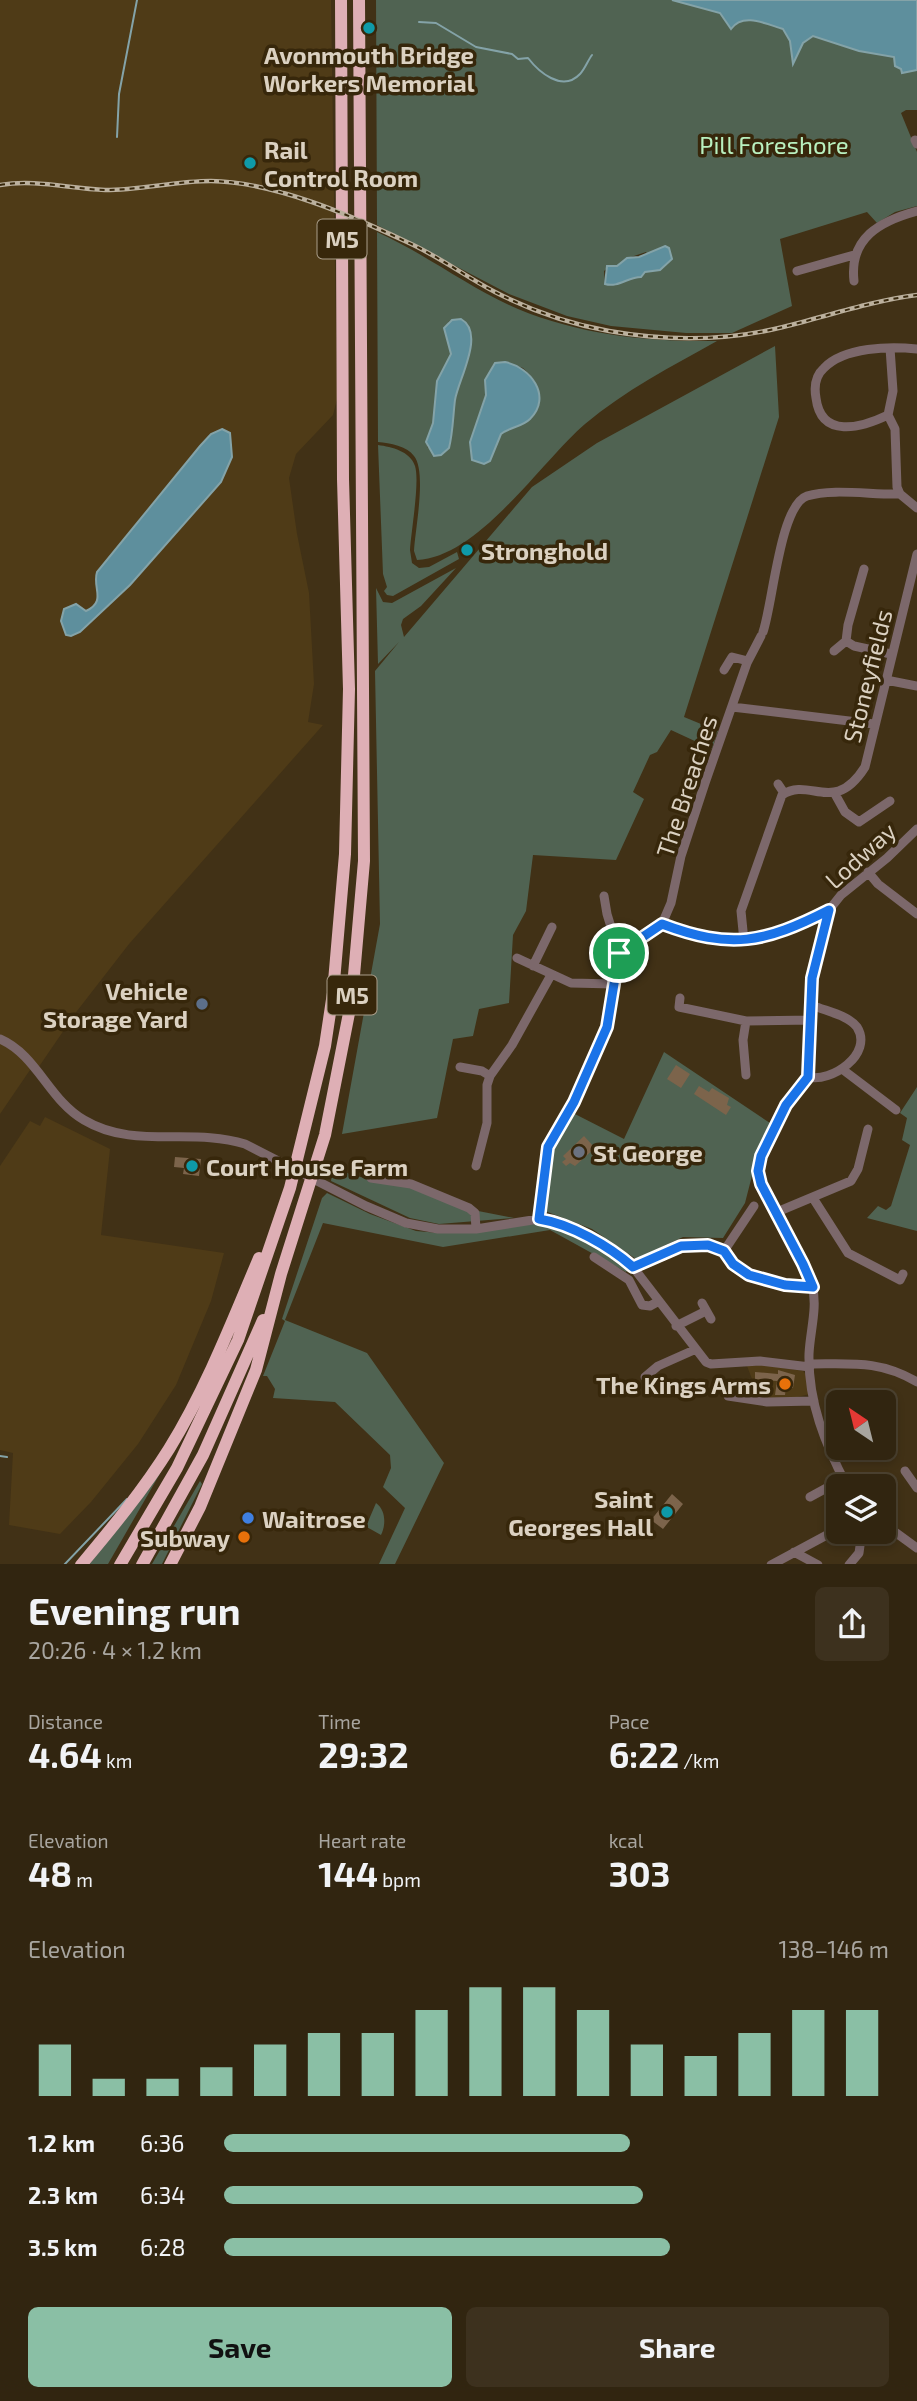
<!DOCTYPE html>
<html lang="en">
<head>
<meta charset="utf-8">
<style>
  body { margin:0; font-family:"Exo 2",sans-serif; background:#3d311e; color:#f1f3f6; height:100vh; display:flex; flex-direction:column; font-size:26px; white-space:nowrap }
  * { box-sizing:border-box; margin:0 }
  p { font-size:23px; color:#a8a59f }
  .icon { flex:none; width:38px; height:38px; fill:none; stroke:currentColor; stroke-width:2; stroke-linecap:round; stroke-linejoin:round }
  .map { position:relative; height:1564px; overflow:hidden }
  .panel { display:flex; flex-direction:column; background:#312510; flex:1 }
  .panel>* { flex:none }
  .needle { width:46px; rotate:325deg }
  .buttons { position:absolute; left:826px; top:1390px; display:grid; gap:14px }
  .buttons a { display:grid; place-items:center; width:70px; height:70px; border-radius:10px; background:#312510; box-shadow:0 4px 10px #0003,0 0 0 2px #4c4230; font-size:35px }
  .pin { position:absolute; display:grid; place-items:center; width:60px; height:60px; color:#fff; margin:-30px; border:4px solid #fff; border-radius:50%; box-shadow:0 2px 7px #0007 }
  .round { display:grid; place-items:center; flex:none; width:74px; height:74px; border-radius:10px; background:#3d311e }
  .head { display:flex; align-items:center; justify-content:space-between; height:119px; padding:0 28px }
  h1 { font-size:38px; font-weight:700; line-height:52px }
  .figures { display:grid; grid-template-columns:repeat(3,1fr); gap:10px; height:119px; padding:7px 28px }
  .figures div { display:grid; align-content:center }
  .figures b { font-size:35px; font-weight:700 }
  .figures small { font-size:19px; font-weight:400 }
  .figures p { font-size:19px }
  .chart { height:196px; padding:14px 28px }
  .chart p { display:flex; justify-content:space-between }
  .chart svg { width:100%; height:126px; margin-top:7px; stroke:#8abfa5; stroke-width:6 }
  .cta { display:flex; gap:14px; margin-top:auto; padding:14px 28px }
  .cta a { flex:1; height:80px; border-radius:10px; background:#8abfa5; color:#111; font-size:28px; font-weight:700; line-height:80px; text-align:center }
  .cta a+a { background:#3d311e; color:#f1f3f6 }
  ul { padding:0 28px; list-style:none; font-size:23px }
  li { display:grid; grid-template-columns:112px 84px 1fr; align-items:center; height:52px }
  li i { height:18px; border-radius:9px; background:#8abfa5 }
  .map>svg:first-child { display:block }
  .built { fill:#4f3b17 }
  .green { fill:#506352; fill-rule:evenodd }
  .water { fill:#5e8f9d; stroke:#84a3a8; stroke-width:2 }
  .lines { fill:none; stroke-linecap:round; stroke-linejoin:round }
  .stream { stroke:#84a3a8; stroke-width:2 }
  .building { fill:#7c644b }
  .minor { stroke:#7c686b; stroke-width:9 }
  .highway { stroke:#deafb5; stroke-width:12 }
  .rail-casing { stroke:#bbb09d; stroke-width:4.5 }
  .rail { stroke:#37270b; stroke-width:2; stroke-dasharray:5; stroke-linecap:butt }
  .route-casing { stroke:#fff; stroke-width:14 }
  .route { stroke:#1a73e8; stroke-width:9 }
  .culture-dot { fill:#0f9aa8; stroke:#37270b; stroke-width:2.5 }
  .service-dot { fill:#5c6f8a; stroke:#37270b; stroke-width:2.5 }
  .worship-dot { fill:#6b7280; stroke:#37270b; stroke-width:2.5 }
  .food-dot { fill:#e8710a; stroke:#37270b; stroke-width:2.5 }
  .shop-dot { fill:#3f7fe0; stroke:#37270b; stroke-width:2.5 }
  .labels { text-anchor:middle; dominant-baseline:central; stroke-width:7; stroke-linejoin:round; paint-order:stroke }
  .shield { fill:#37270b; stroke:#aa9e8a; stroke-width:2 }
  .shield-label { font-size:23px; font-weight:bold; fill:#dbd1c1 }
  .poi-label { font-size:24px; font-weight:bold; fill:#dbd1c1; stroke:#37270b; text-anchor:start }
  .park-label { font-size:24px; fill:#b9f0bf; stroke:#37270b }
  .street-label { font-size:24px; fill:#dbd1c1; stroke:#37270b }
</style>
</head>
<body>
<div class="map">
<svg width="917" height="1565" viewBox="0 0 917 1565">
  <rect width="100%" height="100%" fill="#413116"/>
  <path class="built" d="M0,0h331l6,399 -4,16 -37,39 -7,24 8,56 12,59 5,91 -6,38 15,3 -194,219 -52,67 -41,60 -4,-4 -32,47z
    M45,1117l65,32 -9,86 123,18 -13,48 -35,84 -38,59 -47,58 -31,32 -51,-9 4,-72 -13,-3v-284l30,-45 10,5z
    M764,1365l39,6 4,5 3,18 -21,5 -30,-2 -12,-31z"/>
  <path class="green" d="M376,0h466l75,20v90h-11l-5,3 16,39v54l-22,6 -18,11 -10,-11 -87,27 12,67 -60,27h-46l-75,-7 -44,-10 -58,-22 -132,-69zM646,252l14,18 -15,2 -4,5c-13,0 -21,7 -36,7l-1,-13 7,-6 6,1 8,-7z
    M377,232c49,22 92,56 141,77 63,26 131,33 199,32 -45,25 -93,50 -132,83 -45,39 -106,133 -168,136l-3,-9c1,-21 13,-79 0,-95 -7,-10 -24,-13 -36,-14zM458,319l10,6c7,24 -6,48 -12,70 -3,14 -6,35 -6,49l-22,4 -2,-6 7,-17 4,-44 14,-27 -1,-11 -5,-9 4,-13zM505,362l18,6 6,6 5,6 4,24 -7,14 -30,16 -11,27 -20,-19 16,-49 -1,-13 8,-15z
    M775,346l4,71 -95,300 34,14 -6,18 -41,-19 -14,22 -7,3 -17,37 11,7 -28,61 -83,-5 -7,56 -13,24 -4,68 -30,6 -6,27 -20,3 -16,79 -95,16 38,-210 -5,-253 24,-29 -21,22 -2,-76 7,14 9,1 64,-35 -35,38 -18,13 -2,6 3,12 128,-150 65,-44z
    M378,445c14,2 32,6 37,21 5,15 -4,66 -5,84l2,13 7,5 10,-1 28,-15 2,7 -66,37 -6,-1 -3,-4 3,-4 -4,-13z
    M664,1052l109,73 -18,39 -10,39 -22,35 -40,-1 -47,22 -44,-30 -47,-18v-5l8,-62 18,-32 53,27z
    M917,1087v144l-50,-13 11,-12 8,4 5,-4 19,-61 -8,-5 5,-22 -7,-5z
    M333,1169l38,11 39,5 58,24 46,9 -75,6 -29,-6 -79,-37z
    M327,1193l43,21 46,17 23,2 105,-10 35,13 51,32 -4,4 -76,-42 -107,17 -120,-24 -38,97 82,33 77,110 -49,101h-16l26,-56 -22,-21 8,-19 -1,-13 -55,-53 -62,-4 2,-9 -8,-13h-4l22,-55 -3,-2 40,-121z
    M173,1451l-65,113 -19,1z
    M200,1481l2,3 -40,80h-10z
    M376,1503c10,7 10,22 5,32l-16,-9 -25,-2v-3l27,3z"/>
  <path class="water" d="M672,0h245v70l-15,3 -1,-4 -6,-3 -1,-9 -35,-6 -46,-15 -10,7 -10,21 -3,-23 -7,-12c-17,-5 -40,-17 -52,0l-11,-16z
    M665,246l4,2 3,11 -12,11 -15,2 -4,5c-13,0 -23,11 -36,7l2,-18h10l10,-8 12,-1z
    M461,319c25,14 -3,61 -6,81 -2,16 -2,32 -6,48l-8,7 -7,1 -8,-14 7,-19 4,-42 14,-27 -7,-26 8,-8z
    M505,362c25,5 48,34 25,57 -8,8 -20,8 -29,15l-11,27 -6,3 -12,-4 -2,-18 16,-47 -1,-15 10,-17z
    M222,429l8,4 2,24 -11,25 -91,103 -50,47 -9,4 -5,-1 -5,-14 3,-12 12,-5 10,7c21,-10 6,-23 11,-39l103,-126 11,-12z"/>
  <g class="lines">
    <path class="stream" d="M419,22l17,1 40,24 36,7 6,5 10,-1c10,13 34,35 52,16 5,-5 8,-14 12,-19
      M117,137l2,-43 18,-94
      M0,1456l7,1
      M64,1565l63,-66"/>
  </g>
  <path class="building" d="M676,1065l14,9 -9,14 -14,-9z
    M699,1086l10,6 3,-4 17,10 -2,7 4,2 -5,8 -32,-21z
    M584,1136l11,12 -20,18 -5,-3 -4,3 -4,-4 4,-3 -3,-3z
    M175,1157l26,2 -2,17 -16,-2 1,-6 -10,-1z
    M778,1370l17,5 -2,13 -7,-1 -1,8h-10l2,-14 -22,-2v-7l23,2z
    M672,1494l11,10 -20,25 -12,-9z"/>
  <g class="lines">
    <path class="minor" d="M915,140l2,4
      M797,271l57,-16
      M854,281c-5,-43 26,-60 63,-70
      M890,348l3,43 -5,24c-27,13 -67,24 -72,-17 -2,-11 -1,-22 8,-30 20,-21 66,-22 93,-19
      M888,415l7,14 2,58 3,7 17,14
      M864,569l-16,56 -2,16 8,5 37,8
      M763,632c10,-29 17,-127 44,-136 25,-8 66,-1 93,-2
      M834,651l12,-10
      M724,670l8,-13 16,4
      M886,680l31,6
      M732,707l142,17
      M778,784l6,9
      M835,794l10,18 14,10 31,-21
      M868,872l10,12 39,30
      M604,896l3,18 12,39
      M662,924l9,-21 10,-47 24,-73 42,-120 14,-27
      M662,924c68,26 103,18 167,-14
      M744,941l-3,-30 41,-116c28,-19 52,21 83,-28l52,-213
      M517,958l54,25 43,1
      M533,966l19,-39
      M680,998l-1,9 67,14 66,-1
      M746,1021l-3,19 3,35
      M0,1039c37,16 49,61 84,81 50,30 108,7 161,24l121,62 40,17 32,6h38l63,-10 12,2 28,13 32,17 22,16 73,95 5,2 49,-3 50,6
      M460,1067l22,4 8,5
      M842,1069l54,41
      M808,1077c23,6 66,-23 49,-50 -9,-12 -32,-16 -45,-22
      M476,1166l11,-43v-38l3,-9 22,-31 39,-70
      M371,1178l40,6 58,24 6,5 1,16
      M813,1198l35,55 52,27 3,-6
      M777,1212l74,-31 7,-12 10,-40
      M539,1219l9,-72 26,-45 33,-75 12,-74 43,-29
      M724,1251l30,-45
      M594,1257l35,23 13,25 8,1 9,-5
      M633,1267l48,-21 27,-1 16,6 9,13 16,11 36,10 27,2
      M702,1303l9,16
      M676,1326l30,-15
      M809,1364c42,0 71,-4 108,18
      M645,1377l13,-11 36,-16
      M728,1396l39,6 47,-1
      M905,1471l12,17
      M847,1486c-22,-42 -39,-84 -38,-132 1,-23 9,-47 3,-69 -10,-35 -34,-68 -51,-101l-3,-13 3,-15 25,-51 22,-28 4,-99 17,-68 12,-15 46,-37 30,-29
      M810,1497l33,-18
      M884,1524l33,24
      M794,1552l24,13
      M771,1565l67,-36
      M849,1565l10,-12 3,-22"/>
    <path class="highway" d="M81,1565c31,-37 63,-76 88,-116 37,-60 63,-127 90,-191
      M120,1565l57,-97 61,-128 52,-152 35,-142 8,-53 12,-139 4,-165 -6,-210 -2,-479
      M142,1565l61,-110 60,-135
      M170,1565l30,-58 56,-137 25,-96 44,-139 27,-137 12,-137 -5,-861"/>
    <defs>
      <path id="rail" d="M0,185c36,-6 70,4 105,5 36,0 71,-9 106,-9 63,1 139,34 196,61 31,14 58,34 88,50 35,18 75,32 114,39 57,10 118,10 174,-4 45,-11 88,-26 134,-32"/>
    </defs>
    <use href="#rail" class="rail-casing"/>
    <use href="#rail" class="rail"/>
  </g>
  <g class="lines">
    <defs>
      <path id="route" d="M829,910l-17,68 -4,99 -22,28 -25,51 -3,15 3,13 42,80 10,23 -28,-2 -36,-10 -16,-11 -9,-13 -16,-6 -27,1 -48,21c-24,-21 -62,-43 -94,-48l9,-72 26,-45 33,-75 12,-74 43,-29c69,26 102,19 167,-14z"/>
    </defs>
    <use href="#route" class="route-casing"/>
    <use href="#route" class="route"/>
  </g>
  <g class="culture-dot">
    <circle cx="369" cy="28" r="7"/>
    <circle cx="250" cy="163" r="7"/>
    <circle cx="467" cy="550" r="7"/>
    <circle cx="192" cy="1166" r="7"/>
    <circle cx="667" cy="1512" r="7"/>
  </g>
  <circle class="service-dot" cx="202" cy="1004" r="7"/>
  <circle class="worship-dot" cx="579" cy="1152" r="7"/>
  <g class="food-dot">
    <circle cx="785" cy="1384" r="7"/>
    <circle cx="244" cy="1537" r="7"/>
  </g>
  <circle class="shop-dot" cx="248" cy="1518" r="7"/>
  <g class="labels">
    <g class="shield">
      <rect x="317.5" y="219.5" width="49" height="39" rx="5"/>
      <rect x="327.5" y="975.5" width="49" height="39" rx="5"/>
    </g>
    <g class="shield-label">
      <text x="342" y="239">M5</text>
      <text x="352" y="995">M5</text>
    </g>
    <g class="poi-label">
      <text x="369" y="54" text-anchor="middle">Avonmouth Bridge<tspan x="369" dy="28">Workers Memorial</tspan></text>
      <text x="264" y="149">Rail<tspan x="264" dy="28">Control Room</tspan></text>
      <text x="481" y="550">Stronghold</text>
      <text x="188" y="990" text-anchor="end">Vehicle<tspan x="188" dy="28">Storage Yard</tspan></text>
      <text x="593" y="1152">St George</text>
      <text x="206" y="1166">Court House Farm</text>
      <text x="771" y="1384" text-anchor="end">The Kings Arms</text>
      <text x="653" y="1498" text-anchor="end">Saint<tspan x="653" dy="28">Georges Hall</tspan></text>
      <text x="262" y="1518">Waitrose</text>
      <text x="230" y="1537" text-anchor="end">Subway</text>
    </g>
    <g class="park-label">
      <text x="774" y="144">Pill Foreshore</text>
    </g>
    <g class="street-label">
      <text transform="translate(867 676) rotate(-76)">Stoneyfields</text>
      <text transform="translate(686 786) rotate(-72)">The Breaches</text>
      <text transform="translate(860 855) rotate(-42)">Lodway</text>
    </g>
  </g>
</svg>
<div class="buttons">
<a><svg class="needle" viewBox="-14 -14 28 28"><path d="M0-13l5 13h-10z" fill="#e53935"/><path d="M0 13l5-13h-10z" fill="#a8a59f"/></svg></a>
<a><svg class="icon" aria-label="layers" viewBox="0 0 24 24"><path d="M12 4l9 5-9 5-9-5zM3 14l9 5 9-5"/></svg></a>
</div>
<div class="pin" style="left:619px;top:953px;background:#1e9e55"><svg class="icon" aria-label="arrive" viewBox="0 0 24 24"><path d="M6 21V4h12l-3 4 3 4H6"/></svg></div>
</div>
<section class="panel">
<div class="head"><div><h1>Evening run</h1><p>20:26 · 4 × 1.2 km</p></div><a class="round"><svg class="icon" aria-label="share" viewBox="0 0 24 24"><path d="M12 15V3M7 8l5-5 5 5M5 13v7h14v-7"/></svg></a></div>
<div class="figures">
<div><p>Distance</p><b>4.64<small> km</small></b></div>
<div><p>Time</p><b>29:32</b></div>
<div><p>Pace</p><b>6:22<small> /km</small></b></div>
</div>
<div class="figures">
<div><p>Elevation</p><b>48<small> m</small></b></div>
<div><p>Heart rate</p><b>144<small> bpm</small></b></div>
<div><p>kcal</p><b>303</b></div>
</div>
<div class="chart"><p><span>Elevation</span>138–146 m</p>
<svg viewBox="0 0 160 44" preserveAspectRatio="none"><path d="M5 44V26M15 44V38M25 44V38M35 44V34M45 44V26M55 44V22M65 44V22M75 44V14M85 44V6M95 44V6M105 44V14M115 44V26M125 44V30M135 44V22M145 44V14M155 44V14"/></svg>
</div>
<ul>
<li><b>1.2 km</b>6:36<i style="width:61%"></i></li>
<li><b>2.3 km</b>6:34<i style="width:63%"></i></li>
<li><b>3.5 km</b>6:28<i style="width:67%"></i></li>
</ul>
<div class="cta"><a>Save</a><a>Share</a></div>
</section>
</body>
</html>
